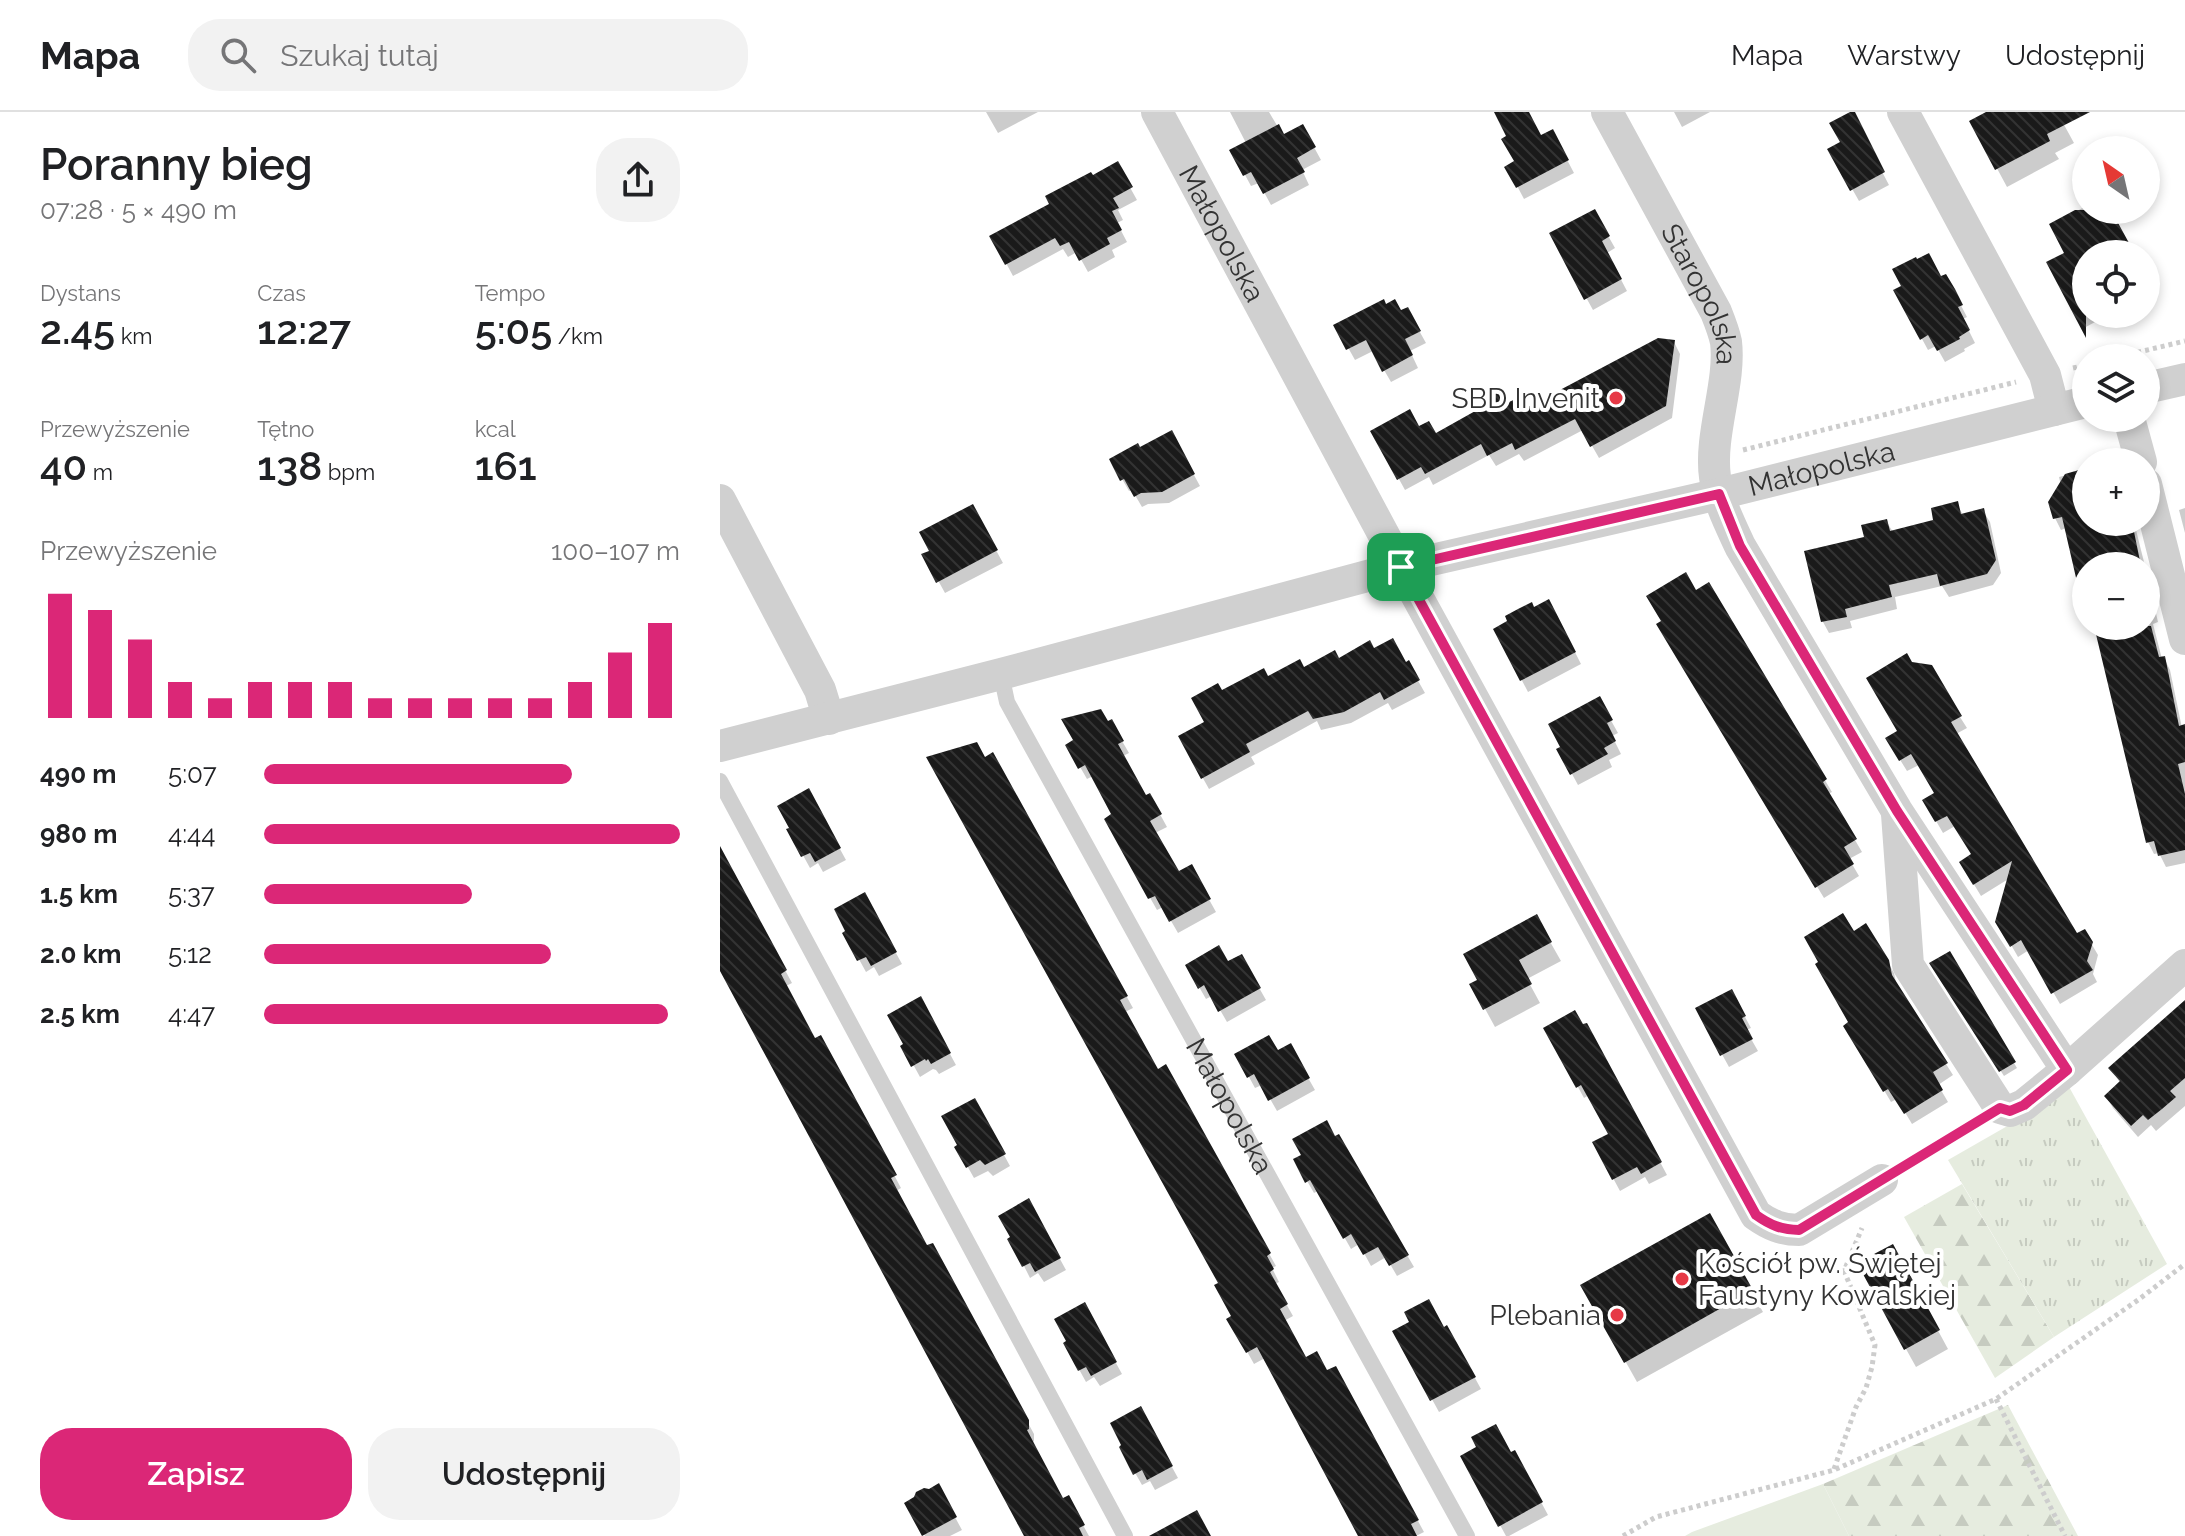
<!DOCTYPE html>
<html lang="pl">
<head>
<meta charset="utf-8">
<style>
  body { margin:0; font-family:Raleway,sans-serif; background:#f2f2f2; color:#202124; height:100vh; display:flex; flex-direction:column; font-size:30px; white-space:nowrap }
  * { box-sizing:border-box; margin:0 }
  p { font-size:26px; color:#757577 }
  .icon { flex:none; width:44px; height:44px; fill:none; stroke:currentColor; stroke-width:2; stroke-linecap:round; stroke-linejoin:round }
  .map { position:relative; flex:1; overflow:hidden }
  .drawer { display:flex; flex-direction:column; background:#fff; width:720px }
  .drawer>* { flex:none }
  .needle { width:52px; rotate:326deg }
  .fabs { position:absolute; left:1352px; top:24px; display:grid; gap:16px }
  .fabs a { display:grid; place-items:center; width:88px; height:88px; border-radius:50%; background:#fff; box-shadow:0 4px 12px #0003; font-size:40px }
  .pin { position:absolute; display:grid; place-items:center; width:68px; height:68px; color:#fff; margin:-34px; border-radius:16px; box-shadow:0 4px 12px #0006 }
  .round { display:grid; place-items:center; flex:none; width:84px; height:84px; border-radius:32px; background:#f2f2f2 }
  .head { display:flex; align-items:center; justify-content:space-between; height:136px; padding:0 40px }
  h1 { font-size:44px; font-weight:600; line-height:60px }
  .metrics { display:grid; grid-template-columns:repeat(3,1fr); gap:12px; height:136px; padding:8px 40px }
  .metrics div { display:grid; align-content:center }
  .metrics b { font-size:40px; font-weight:600 }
  .metrics small { font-size:22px; font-weight:400 }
  .metrics p { font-size:22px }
  .chart { height:224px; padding:16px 40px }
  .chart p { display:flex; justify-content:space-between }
  .chart svg { width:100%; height:144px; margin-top:8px; stroke:#db2777; stroke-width:6 }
  .primary-button { display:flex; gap:16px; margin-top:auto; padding:16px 40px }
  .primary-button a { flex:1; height:92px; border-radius:32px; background:#db2777; color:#fff; font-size:32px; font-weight:600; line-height:92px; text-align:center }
  .primary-button a+a { background:#f2f2f2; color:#202124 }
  ul { padding:0 40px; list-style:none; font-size:26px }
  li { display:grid; grid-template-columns:128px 96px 1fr; align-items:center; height:60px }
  li i { height:20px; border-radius:10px; background:#db2777 }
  header { display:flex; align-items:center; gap:48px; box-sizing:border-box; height:112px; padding:0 40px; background:#fff; border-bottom:2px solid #e0e0e0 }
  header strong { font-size:38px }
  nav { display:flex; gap:44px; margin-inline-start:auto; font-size:28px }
  .search { width:560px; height:72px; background:#f2f2f2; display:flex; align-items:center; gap:20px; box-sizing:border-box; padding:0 28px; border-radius:32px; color:#757577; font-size:30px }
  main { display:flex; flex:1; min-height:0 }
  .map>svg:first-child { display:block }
  .grass { fill:#e6ecdf }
  .forest { fill:url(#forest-firs) }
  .park { fill:url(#park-tufts) }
  .shadow { fill:#0003 }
  .building { fill:url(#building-back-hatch) }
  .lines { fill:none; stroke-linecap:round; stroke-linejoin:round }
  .path { stroke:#cdcdcd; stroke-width:5; stroke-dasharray:4 4; stroke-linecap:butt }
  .lane { stroke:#d0d0d0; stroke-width:16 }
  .street { stroke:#d0d0d0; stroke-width:32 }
  .route-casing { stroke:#fff; stroke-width:16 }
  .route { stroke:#db2777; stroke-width:10 }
  .poi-dot { fill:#e63946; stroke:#fff; stroke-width:3 }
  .labels { text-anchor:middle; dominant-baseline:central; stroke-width:8; stroke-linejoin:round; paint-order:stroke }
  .street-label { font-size:28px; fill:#333; stroke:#fff }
  .poi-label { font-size:28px; fill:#333; stroke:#fff; text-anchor:end }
</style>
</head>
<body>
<header>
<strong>Mapa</strong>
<div class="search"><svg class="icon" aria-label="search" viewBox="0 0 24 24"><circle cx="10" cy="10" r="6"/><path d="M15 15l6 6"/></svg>Szukaj tutaj</div>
<nav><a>Mapa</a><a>Warstwy</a><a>Udostępnij</a></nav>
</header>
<main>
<section class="drawer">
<div class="head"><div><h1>Poranny bieg</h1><p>07:28 · 5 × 490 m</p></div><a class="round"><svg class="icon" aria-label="share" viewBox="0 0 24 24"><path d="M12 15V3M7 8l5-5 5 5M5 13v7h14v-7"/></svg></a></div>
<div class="metrics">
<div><p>Dystans</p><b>2.45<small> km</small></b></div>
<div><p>Czas</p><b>12:27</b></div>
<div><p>Tempo</p><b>5:05<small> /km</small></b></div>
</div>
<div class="metrics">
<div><p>Przewyższenie</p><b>40<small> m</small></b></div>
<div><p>Tętno</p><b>138<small> bpm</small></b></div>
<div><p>kcal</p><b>161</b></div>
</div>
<div class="chart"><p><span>Przewyższenie</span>100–107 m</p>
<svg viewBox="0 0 160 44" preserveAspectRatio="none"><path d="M5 44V6M15 44V11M25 44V20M35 44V33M45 44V38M55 44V33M65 44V33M75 44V33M85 44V38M95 44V38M105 44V38M115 44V38M125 44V38M135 44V33M145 44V24M155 44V15"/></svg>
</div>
<ul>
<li><b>490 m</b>5:07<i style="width:74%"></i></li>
<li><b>980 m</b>4:44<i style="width:100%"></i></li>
<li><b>1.5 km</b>5:37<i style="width:50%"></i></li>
<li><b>2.0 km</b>5:12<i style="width:69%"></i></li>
<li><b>2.5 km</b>4:47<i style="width:97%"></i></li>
</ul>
<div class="primary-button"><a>Zapisz</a><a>Udostępnij</a></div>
</section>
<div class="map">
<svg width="1465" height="1424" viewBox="0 0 1465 1424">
  <defs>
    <pattern id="forest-firs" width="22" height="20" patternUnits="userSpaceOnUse" patternTransform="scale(2)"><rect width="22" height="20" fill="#e6ecdf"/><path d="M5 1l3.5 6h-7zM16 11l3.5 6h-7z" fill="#c6cbc0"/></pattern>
    <pattern id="park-tufts" width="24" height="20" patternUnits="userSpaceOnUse" patternTransform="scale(2)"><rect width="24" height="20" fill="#e6ecdf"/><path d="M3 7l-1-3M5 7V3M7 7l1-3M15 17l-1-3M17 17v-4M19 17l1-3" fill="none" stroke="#c6cbc0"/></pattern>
    <pattern id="building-back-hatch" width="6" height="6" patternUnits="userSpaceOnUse" patternTransform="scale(2)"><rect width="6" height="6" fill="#1a1a1a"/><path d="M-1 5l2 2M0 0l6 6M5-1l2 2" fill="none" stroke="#333"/></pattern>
  </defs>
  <rect width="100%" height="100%" fill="#fff"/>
  <path class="grass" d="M1103,1372l26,52h-164l7,-4z"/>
  <path class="forest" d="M1242,1072l92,153 -59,41 -91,-161z
    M1288,1293l70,131h-229l-26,-52z"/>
  <path class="park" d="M1348,973l99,179 -113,73 -106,-177 91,-52z"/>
  <path class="shadow" d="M266,0h52l-40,21z
    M510,0h39l15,25 19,-10 18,33 -19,10 7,15 -38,20 -12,-22 -8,3 -19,-35 14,-8z
    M778,0h29l14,25 11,-6 22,42 -50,26 -17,-32 9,-5 -7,-26z
    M954,0h36l-28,15z
    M1270,0h67l17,31 -19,10 4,6 -52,28 -35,-65z
    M1148,33l21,40 -30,16 -29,-51z
    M397,52l20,36 -19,10 5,10 -6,3 10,19 -15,8 3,7 -27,15 -11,-20 -9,5 -5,-8 -50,27 -21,-39 60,-32 40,-28z
    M1366,94v4h23l25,44h-48v60h24l-26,14 -17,-75 -15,-28z
    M874,99l21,37 -8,5 20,38 -34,19 -42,-76z
    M1232,176l15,29 -4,2 12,24 -11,6 1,2 -20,11 -9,-16 -8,4 -32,-59z
    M666,194l15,7 6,-4 19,34 -16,8 8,17 -27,14 -18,-31 -18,9 -19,-34z
    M954,230l6,12 -8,64 -73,40 -16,-28 -59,31 -5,-7 -23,12 -7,-11 -56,30 -4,-8 -24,13 -32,-58 45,-3 17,7 74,-32 17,7z
    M451,321l29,53 -31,17 -21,1 -6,3 -10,-17 -3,1 -18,-31 28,-11z
    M1366,358v52h48l11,44h-59v43l-20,-81 -5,2 -6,-12 6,-32 -2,-9z
    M1237,392l6,11 20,-4 7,11 11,51 -8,12 -44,12 -7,-11 -47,11 2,12 -47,12 2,7 -23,5 -6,-11 -16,-69 59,-14 20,-18 7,11 43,-10z
    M252,394l31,57 -58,30 -21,-38 7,-4z
    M1465,396v25l-6,-23z
    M1426,459l12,51 -5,2 9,35 2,-1 6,12 12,58 3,5v130l-19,4 -7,-14 -5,1 -6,-12 -49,-204 -5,-12h52z
    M988,473l124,207 -4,2 34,58 -13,7 10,17 -35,22 -159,-262 -1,-14 31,-30z
    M814,497l21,4 26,51 -53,28 -33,-63z
    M654,538l31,14 3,-1 17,30 -33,17 -4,-7 -37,20 -30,7 -4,-9 -66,36 4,7 -46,25 -29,-52 27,-14 14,-30 47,-15z
    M1191,551l49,54 7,11 -11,6 120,202 8,-5 14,24 -5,19 4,8 -37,22 -31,-54 -11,7 -20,-35 12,-44 -29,18 -20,-33 12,-8 -18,-29 -12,7 -19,-33 12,-6 -17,-29 -12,6 -13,-21 6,-18z
    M879,587l19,34 -6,3 9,18 -12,6 3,7 -34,18 -19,-35z
    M391,610l18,31 -6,3 23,42 4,-2 17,31 -12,6 23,41 13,-7 25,45 -38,21 -15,-26 -6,3 -51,-90 8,-5 -21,-39 -6,3 -19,-33z
    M272,643l141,253 -8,4 32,59 8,-4 111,199 -4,2 7,14 -4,2 18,32 -9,5 22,39 21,13 8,-4 89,163 -8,4h-55l-96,-178 -11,6 -25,-45 5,-2 -14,-34 -236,-524z
    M88,679l38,69 -23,12 -5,-9 -8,5 -21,-38z
    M0,738l72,133 -6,3 29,54 12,9 74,139 -5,3 31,57 5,-3 102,189v7l-2,2 30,57 6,-2 21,38h-63l-306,-569z
    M144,783l38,69 -23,12 -5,-9 -8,5 -21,-38z
    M816,805l25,44 -34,18 13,24 -45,24 -23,-42 8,-5z
    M1146,813l28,48 3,14 56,88 -15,10 10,17 -36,22 -15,-25 -6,3 -45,-76 5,-3 2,-90z
    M1229,842l68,114 -13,8 -72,-112z
    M521,844l25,44 -39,22 -15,-26 -6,3 -19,-33 41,-2z
    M1011,879l20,37 -5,2 12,21 -29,16 -32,-58z
    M200,887l36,66 -17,9 -3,-4 -3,-1 -13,8 -17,-31z
    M1465,893v101l-29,25 -5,-6 -13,12 -25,-29 -7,-12 14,-13 -9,-15z
    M863,915l10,10 74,138 -18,9 -4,-7 -25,14 -26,-48 16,-8 -21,-40 -5,3 -38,-69z
    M570,934l25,44 -38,21 -15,-26 -7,3 -18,-33 40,-2z
    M254,988l36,66 -17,10 -5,-5 -14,7 -17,-30z
    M618,1025l76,130 -17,9 -11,-19 -15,9 -12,-22 -8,5 -33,-58 -4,2 -19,-33z
    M308,1089l38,69 -22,12 -6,-9 -8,5 -6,-12z
    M989,1104l54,96 -126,70 -54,-96z
    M1182,1152l46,85 -32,18 -10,-18z
    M364,1193l38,69 -22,12 -6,-9 -8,5 -21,-38z
    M727,1215l34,62 -42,23 -44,-80z
    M420,1297l38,69 -23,12 -5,-9 -8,4 -21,-37z
    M794,1340l34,63 -39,21h-3l-43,-79z
    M218,1374l24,44 -12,6h-25l-18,-33z"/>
  <path class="building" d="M774,0h35l12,23 12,-6 16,31 -53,28 -12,-21 10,-6 -13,-22 5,-3z
    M1130,0h5l30,60 -35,19 -23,-42 13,-7 -11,-19z
    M1266,0h104l-43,22 3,7 -55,29 -26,-49z
    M559,12l5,10 19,-10 13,23 -19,11 8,14 -42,22 -12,-22 -8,4 -14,-26z
    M398,49l15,26 -20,11 6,10 -7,3 10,19 -15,8 3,6 -31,17 -10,-19 -9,4 -5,-8 -50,27 -16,-29 60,-32 -4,-8 46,-24 2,3z
    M875,97l15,27 -8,5 20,38 -38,21 -35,-67z
    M1355,98h36l24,44h-49v84l-40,-76 18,-9 -15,-29z
    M1209,141l12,23 5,-2 9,15 8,16 -5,2 12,23 -11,7 1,2 -23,12 -9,-16 -8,5 -27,-50 8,-4 -9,-17 24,-12 1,2z
    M664,187l2,5 9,-5 6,11 7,-3 13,24 -16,8 8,16 -31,17 -16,-32 -20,10 -13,-25z
    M938,226l17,2 -9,66 -76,41 -15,-28 -60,31 -3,-7 -25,13 -6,-12 -56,30 -4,-7 -24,13 -27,-49 40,-22 9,17 10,-5 7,12 41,-23 -5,-9 28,-16 9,17 11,-5 6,11z
    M452,318l23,44 -33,18 -21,1 -7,4 -10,-18 -4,2 -11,-22 29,-16 2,4z
    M1366,356v54h46l9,44h-55v15l-9,1 -15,-65 -9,2 -5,-17 17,-28z
    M1238,389l3,13 23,-6 12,52 -9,14 -47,12 -3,-12 -48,11 3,12 -47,12 2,8 -26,5 -17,-71 60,-14 -3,-12 26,-6 3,12 43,-11 -2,-12z
    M253,392l25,46 -62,33 -15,-29 8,-3 -10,-19z
    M966,460l10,18 13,-8 118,197 -4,3 34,57 -13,8 10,17 -39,24 -159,-264 5,-3 -15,-25z
    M829,487l27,53 -56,29 -27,-52 14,-8 -2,-5 13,-7 14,-7 2,5z
    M1374,514h57l8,31 6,-1 14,70 6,-2v38l-7,2 7,30v56l-27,6 -4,-15 -8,2z
    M673,526l13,24 3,-2 11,20 -36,20 -4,-8 -36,20 -31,7 -5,-8 -62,33 4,8 -49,27 -23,-43 26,-14 -13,-24 27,-15 4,7 42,-22 4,8 32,-17 4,8 31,-17 4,8 31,-18 4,8z
    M1187,541l5,9 20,3 30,51 -11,6 126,211 8,-4 8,13 -6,19 6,9 -42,24 -30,-54 -11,7 -15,-25 17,-61 -39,24 -14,-23 12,-8 -24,-38 -12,6 -13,-22 12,-7 -23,-39 -12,7 -14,-23 12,-7 -31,-53z
    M880,584l13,24 -6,3 9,18 -12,7 4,6 -38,21 -14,-26 4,-2 -12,-23z
    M381,597l7,12 4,-2 12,22 -6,3 28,51 4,-2 12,21 -12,7 29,50 13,-7 19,35 -42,23 -14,-26 -7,3 -44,-80 7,-5 -26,-49 -7,4 -13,-24 8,-5 -12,-21z
    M257,630l8,15 8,-5 135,244 -8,4 38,69 8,-5 105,189 -4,3 7,13 -4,3 18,32 -8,5 26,48 11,-6 10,19 9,-4 83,154 -8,4 6,12h-59l-101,-189 -11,6 -20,-34 5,-3 -17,-31 4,-2 -292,-526z
    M89,676l32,60 -26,14 -5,-9 -9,4 -15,-28 3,-1 -12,-22z
    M0,734l67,124 -6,4 34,64 6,-3 76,140 -6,3 36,67 6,-2 76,140 20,37v9l-2,1 36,68 6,-3 16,30 -6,3 4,8h-59l-304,-565z
    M145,780l32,60 -26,14 -5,-9 -9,4 -15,-28 3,-2 -11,-22z
    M1123,801l11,18 12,-8 23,37 3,15 56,88 -15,9 10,18 -39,24 -16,-25 -5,3 -40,-66 5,-4 -33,-58 3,-2 -14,-25z
    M817,802l15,28 -33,18 13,24 -49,26 -14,-26 8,-4 -14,-26z
    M499,833l9,16 14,-7 19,34 -43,24 -14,-27 -6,4 -13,-24z
    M1230,839l66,111 -17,10 -70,-109z
    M1012,877l14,27 -4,2 11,21 -33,17 -25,-48z
    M201,884l30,57 -20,11 -3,-5 -2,2 -1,-2 -14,8 -11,-21 3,-2 -16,-29z
    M1465,888v78l-15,13 6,6 -14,12 -14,11 -5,-5 -12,11 -27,-30 16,-15 -12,-13z
    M855,898l8,14 4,-1 75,139 -21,12 -4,-7 -25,13 -20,-38 16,-8 -27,-49 -5,3 -33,-60z
    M549,923l9,15 13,-7 19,35 -42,23 -14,-27 -7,4 -13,-24z
    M255,986l31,56 -21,11 -5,-5 -14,8 -12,-21 3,-2 -16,-29z
    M607,1008l8,16 4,-2 70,121 -20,11 -11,-19 -15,8 -12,-21 -8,5 -33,-59 -5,3 -12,-24 8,-4 -9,-16z
    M309,1086l32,60 -26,14 -5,-9 -8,4 -15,-28 3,-2 -12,-21z
    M990,1101l43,77 -129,73 -44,-78z
    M1173,1132l47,86 -36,20 -47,-87z
    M709,1187l15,28 3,-2 29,52 -46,24 -38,-70 17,-9 -5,-10z
    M365,1190l32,60 -26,14 -5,-9 -8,4 -15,-28 3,-2 -12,-22z
    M421,1294l32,60 -26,14 -5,-10 -9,5 -14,-28 2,-2 -11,-22z
    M776,1312l15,28 4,-2 28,52 -45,25 -38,-71 16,-9 -5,-10z
    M219,1371l18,34 -35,19 -18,-33 10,-6 2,-5 8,-4 5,1z
    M477,1398l14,26h-62z"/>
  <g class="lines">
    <path class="path" d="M1394,246l71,-17
      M1353,256l13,-3
      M1023,338l273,-68
      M1184,1054l73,-45
      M1083,1148l41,11
      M1276,1287l69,137
      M1114,1357l22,-62 10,-19 6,-21 3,-22 -31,-74 18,-43
      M903,1424l33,-19 178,-47 162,-71 142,-99 47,-36"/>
    <g class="lane">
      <path id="s1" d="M281,562l6,28 460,834"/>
      <path d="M0,669l405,755"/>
    </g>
    <g class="street">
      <path id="s2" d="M437,0l244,455 355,648c14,10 26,15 43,15l83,-50"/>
      <path id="s3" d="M887,0l109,200c4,10 8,20 10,30 5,41 -17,93 -11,135 3,24 15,47 25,69l157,265 170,259"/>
      <path d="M1183,0l142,263 9,35"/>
      <path d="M1426,276l39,-9"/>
      <path d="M1409,306l12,44"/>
      <path d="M1426,372l39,155"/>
      <path d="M0,388l100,190 9,29"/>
      <path id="s4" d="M0,634l281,-72 400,-107 318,-73 367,-92"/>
      <path d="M1177,702l11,151 92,143 10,3 14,-6 43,-35 118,-105"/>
    </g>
  </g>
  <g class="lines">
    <defs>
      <path id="route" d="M999,382l21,52 157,265 170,259 -43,35 -14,6 -10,-3 -201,122c-17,0 -29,-5 -43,-15l-355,-648z"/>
    </defs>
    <use href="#route" class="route-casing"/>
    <use href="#route" class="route"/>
  </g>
  <g class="poi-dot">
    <circle cx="896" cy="286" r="8"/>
    <circle cx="962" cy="1167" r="8"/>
    <circle cx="897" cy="1203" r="8"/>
  </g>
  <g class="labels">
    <g class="street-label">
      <text stroke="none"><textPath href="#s2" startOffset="138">Małopolska</textPath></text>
      <text stroke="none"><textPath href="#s3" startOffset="206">Staropolska</textPath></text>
      <text stroke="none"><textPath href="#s4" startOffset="1136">Małopolska</textPath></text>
      <text stroke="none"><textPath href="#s1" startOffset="490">Małopolska</textPath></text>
    </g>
    <g class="poi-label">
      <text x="880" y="286">SBD Invenit</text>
      <text x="978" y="1151" text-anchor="start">Kościół pw. Świętej<tspan x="978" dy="32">Faustyny Kowalskiej</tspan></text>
      <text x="881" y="1203">Plebania</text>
    </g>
  </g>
</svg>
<div class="fabs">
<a><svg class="needle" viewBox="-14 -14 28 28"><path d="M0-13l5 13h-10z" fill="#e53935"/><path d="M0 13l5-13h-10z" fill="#757577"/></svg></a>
<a><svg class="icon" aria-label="locate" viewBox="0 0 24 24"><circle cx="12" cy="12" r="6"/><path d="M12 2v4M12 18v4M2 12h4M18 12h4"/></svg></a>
<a><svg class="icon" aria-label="layers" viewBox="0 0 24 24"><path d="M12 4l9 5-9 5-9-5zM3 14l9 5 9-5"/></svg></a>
<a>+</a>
<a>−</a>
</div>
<div class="pin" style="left:681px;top:455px;background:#1e9e55"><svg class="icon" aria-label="arrive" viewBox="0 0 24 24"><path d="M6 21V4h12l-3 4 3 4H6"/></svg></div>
</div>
</main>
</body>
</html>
